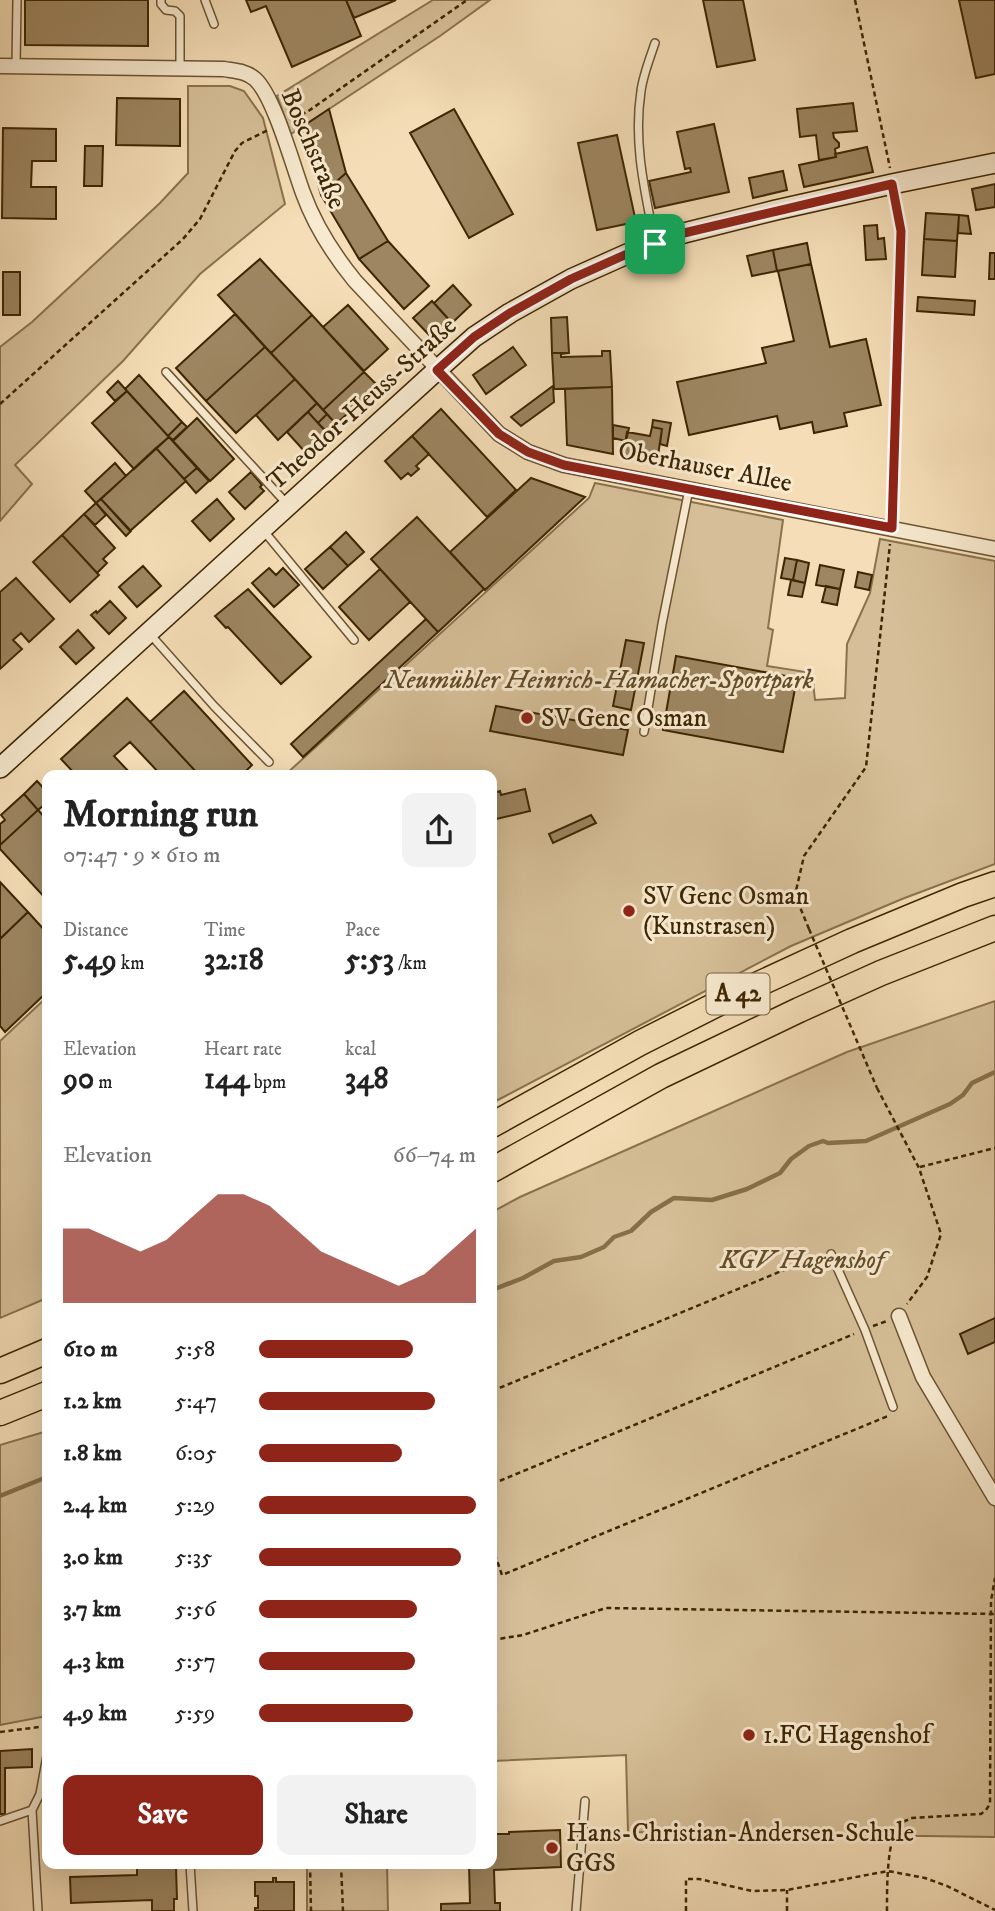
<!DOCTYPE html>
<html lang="en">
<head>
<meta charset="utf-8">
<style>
  body { margin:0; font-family:"IM FELL DW Pica",serif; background:#f2f2f2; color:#222; height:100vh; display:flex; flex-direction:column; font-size:26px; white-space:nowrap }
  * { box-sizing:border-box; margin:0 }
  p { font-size:23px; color:#767676 }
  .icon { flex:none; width:38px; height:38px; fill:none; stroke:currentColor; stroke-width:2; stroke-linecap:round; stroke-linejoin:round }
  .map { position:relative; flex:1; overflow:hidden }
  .details { position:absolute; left:42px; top:770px; width:455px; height:1099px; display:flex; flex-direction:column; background:#fff; border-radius:14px; box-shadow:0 7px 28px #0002 }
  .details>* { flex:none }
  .pin { position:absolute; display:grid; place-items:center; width:60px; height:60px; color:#fff; margin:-30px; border-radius:14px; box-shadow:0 4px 10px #0006 }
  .round { display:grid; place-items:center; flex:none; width:74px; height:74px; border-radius:14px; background:#f2f2f2 }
  .summary { display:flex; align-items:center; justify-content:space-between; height:119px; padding:0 21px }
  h1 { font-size:38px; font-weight:700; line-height:52px }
  .metrics { display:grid; grid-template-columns:repeat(3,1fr); gap:10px; height:119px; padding:7px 21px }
  .metrics div { display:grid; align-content:center }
  .metrics b { font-size:30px; font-weight:700 }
  .metrics small { font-size:19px; font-weight:400 }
  .metrics p { font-size:19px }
  .chart { height:196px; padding:14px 21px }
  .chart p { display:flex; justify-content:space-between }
  .chart svg { width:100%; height:126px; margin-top:7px; fill:#8f2418; opacity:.7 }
  .cta { display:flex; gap:14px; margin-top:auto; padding:14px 21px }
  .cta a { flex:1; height:80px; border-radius:14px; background:#8f2418; color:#fff; font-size:28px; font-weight:700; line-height:80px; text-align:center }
  .cta a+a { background:#f2f2f2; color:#222 }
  ul { padding:0 21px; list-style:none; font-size:23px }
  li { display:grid; grid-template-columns:112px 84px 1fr; align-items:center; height:52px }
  li i { height:18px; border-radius:9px; background:#8f2418 }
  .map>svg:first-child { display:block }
  .green { fill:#d6bf98; stroke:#8a724e; stroke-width:2 }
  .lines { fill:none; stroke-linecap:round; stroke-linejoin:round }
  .stream { stroke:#866f4a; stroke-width:4.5 }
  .building { fill:#9d8661; stroke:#3d2603; stroke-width:2 }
  .lane-casing { stroke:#6b5430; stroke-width:10 }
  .street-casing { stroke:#6b5430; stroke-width:17 }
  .secondary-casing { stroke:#3d2603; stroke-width:22 }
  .highway-casing { stroke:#3d2603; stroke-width:27 }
  .path { stroke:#3d2603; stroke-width:2.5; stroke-dasharray:5 3.5; stroke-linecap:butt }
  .lane { stroke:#f8ead0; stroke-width:7 }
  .street { stroke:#f8ead0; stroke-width:14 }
  .secondary { stroke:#f8ead0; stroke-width:19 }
  .highway { stroke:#f5deb7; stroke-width:24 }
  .path-bridge { stroke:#3d2603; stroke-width:2.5; stroke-dasharray:5 3.5; stroke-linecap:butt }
  .route-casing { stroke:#fff; stroke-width:14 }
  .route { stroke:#8f2418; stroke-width:9 }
  .poi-dot { fill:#8f2418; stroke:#f8ead0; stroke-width:2.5 }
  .labels { text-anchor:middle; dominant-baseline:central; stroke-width:6; stroke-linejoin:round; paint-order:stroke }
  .shield { fill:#f8ead0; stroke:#756140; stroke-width:2 }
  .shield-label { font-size:24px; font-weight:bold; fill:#3d2603 }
  .street-label { font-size:26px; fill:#3d2603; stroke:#f8ead0 }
  .park-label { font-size:26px; font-style:italic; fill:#634c28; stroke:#f8ead0 }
  .poi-label { font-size:26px; fill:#3d2603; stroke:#f8ead0; text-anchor:start }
</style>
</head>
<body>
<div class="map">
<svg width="995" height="1911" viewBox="0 0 995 1911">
  <rect width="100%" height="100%" fill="#f5deb7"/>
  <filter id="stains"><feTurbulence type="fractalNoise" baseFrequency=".00286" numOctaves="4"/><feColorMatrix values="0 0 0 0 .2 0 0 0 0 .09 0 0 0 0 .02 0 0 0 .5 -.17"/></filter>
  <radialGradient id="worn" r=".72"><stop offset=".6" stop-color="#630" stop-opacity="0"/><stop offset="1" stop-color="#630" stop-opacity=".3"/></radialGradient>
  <path class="green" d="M433,0h57l-50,36 -149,98 -14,-38z
    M188,86h42l14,5 19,27 22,86 -85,70 -77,87 -108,104 17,19 -32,37v-174l32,-25 128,-119 28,-30z
    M595,483l188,37 -15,108 5,2 -6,36 45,7 3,27 30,-2 2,-54 23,-51 10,-54 115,22v303l-93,35 -111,47 -299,157v-328h-207l304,-277z
    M47,997v301l-47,20v-277z
    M995,1001v836l-367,-5 -2,-77 -134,6v-549l28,-15 327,-145z
    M47,1431v285l-47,9v-280z
    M307,1864h80l1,47h-81z"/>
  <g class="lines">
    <path class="stream" d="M492,1290l31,-12 31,-17 27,-4 23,-10 10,-10 17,-6 20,-19 23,-14 38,2 35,-11 33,-16 11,-14 18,-13 14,-5 5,2 38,-2 84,-37 13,-9 9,-12 23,-11
      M0,1496l47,-19"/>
  </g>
  <path class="building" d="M25,0h123v46l-123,-1z
    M246,0h100l15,36 -69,31 -26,-61 -15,6z
    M346,0h50l-42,18z
    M703,0h40l12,60 -38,7z
    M959,0h36v74l-19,4z
    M117,98l63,1v47l-64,-1z
    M853,103l4,28 -24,2 1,5 5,5v4l-4,2 1,8 -17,3 -3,-25 -16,2 -3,-28z
    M329,109l17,64 -25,22 -19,-68z
    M454,109l59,105 -44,24 -59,-105z
    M714,124l15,68 -74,16 -6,-27 42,-9 -1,-4 -5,1 -8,-37z
    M3,128l53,1v32h-24l-1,26h25v32l-54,-1z
    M617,135l19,87 -39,8 -19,-87z
    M85,146h18l-1,40h-18z
    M867,147l6,25 -69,15 -5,-22 37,-8 -1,-3z
    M783,171l4,19 -34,8 -4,-20z
    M346,173l42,68 -29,18 -38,-64z
    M995,184v23l-19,3 -4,-21z
    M926,213l33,2 -2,26 -33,-2z
    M959,215l9,1 3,18 -13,-1z
    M877,225l1,14 6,-1 2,21 -20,1 -2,-34z
    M924,239l33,2 -2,36 -33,-2z
    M388,241l41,45 -25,23 -45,-50z
    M807,243l4,21 -34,7 -4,-21z
    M773,250l4,21 -25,5 -5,-20z
    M990,253h5v26h-6z
    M260,259l52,56 -41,38 -53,-58z
    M811,264l19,83 36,-8 15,66 -37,8 3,13 -33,7 -2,-11 -32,7 -3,-13 -88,19 -12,-53 89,-19 -4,-15 32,-7 -16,-70z
    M3,272h17v43h-17z
    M453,285l18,20 -19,18 -18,-20z
    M918,297l57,4 -1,14 -57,-4z
    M432,301l18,20 -18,17 -19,-20z
    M348,305l40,44 -24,22 -41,-44z
    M235,314l30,33 -59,54 -30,-33z
    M312,315l52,57 -41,38 -52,-57z
    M567,317l2,36h-17l-1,-35z
    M265,347l30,32 -59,54 -30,-32z
    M513,347l13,18 -40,29 -13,-19z
    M602,351h8l2,36 -58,2 -2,-36h17l-8,1v3l41,-1z
    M364,372l14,14 -42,38 -13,-14z
    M139,375l43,47 -14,14 -43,-47z
    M295,379l22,24 -39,37 -22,-25z
    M118,381l9,10 -12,10 -8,-9z
    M553,386l1,16 -33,24 -10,-9z
    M612,387l1,67 -46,-9 -2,-56z
    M127,391l42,46 -35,32 -42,-46z
    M317,403l10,11 -9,9 -10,-11z
    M441,409l75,81 -29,27 -75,-81z
    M308,412l19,21 -21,20 -19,-21z
    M327,414l9,10 -9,8 -9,-9z
    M197,418l37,41 -24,22 -37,-40z
    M653,420l18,3 -4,23 -7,-2 2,-15 -10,-2z
    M182,422l5,5 -14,13 -5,-4z
    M613,425l16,3 -3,13 -13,-3z
    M652,427l10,2 -5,33 -34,-6 4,-24 23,4z
    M412,436l17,18 -13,12 3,3 -8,7 -3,-3 -7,6 -16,-18z
    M169,437l28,31 -13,11 -28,-31z
    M156,448l30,33 -56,50 -29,-32z
    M115,463l11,13 -30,27 -11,-12z
    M197,468l12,13 -13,12 -12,-14z
    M251,472l11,13 -2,2 4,4 -19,18 -16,-17z
    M531,478l54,19 -100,93 -35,-38z
    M101,499l30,32 -5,5 -30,-33z
    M217,499l17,20 -24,22 -18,-20z
    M96,503l10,12 -11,10 -11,-11z
    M84,514l31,34 -12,11 4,4 -10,10 -35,-38z
    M417,517l67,72 -46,43 -67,-73z
    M346,532l18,20 -16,14 -18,-19z
    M62,535l37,40 -29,27 -37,-40z
    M330,547l18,19 -25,23 -18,-20z
    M785,558l12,2 -4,20 -12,-2z
    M797,560l12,3 -4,20 -12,-3z
    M820,565l24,5 -4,19 -24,-4z
    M143,566l18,20 -24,21 -18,-20z
    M269,568l7,7 7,-7 16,17 -25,22 -22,-24z
    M380,569l30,33 -41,38 -30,-33z
    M858,572l14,3 -3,15 -14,-3z
    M16,578l38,41 -25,23 -8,-9 -8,7 9,9 -22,20v-77z
    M791,580l14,3 -3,14 -14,-2z
    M826,586l14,3 -3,16 -15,-3z
    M248,589l63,68 -30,27 -53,-57 -2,1 -11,-12z
    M110,601l16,17 -17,16 -18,-19 5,-4 1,2z
    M426,619l12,13 -135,125 -12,-13z
    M78,630l16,18 -18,16 -16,-17z
    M626,640l18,3 -13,67 -18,-4z
    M676,656l121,22 -14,74 -120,-22z
    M184,691l68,74 -10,10h-43l-49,-53z
    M127,698l23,24 49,53h-38l-31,-33 -16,14 18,19h-56l-15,-16z
    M496,706l132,24 -5,25 -133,-24z
    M37,781l10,11v15l-2,-3 -7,6 -14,-16z
    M525,789l5,22 -38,9v-23l3,-1 -1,-3 6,-2 1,4z
    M24,794l14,16 -38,35v-21l5,-4 -4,-5z
    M38,810l9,10v80l-47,-51v-4z
    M591,815l5,8 -43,20 -4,-9z
    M0,882l28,30 -28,27z
    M28,912l19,21v59l-42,40 -5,-6v-87z
    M995,1318v24l-27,12 -8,-20z
    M32,1749v18l-27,1v46h-5v-63z
    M492,1811v23h17v-2l51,-2 1,37 -67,3 1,33h5v8h-59v-7l29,-1 -1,-39h23z
    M132,1864h34v4h10l1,31h-3v12h-22v-11l-81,3 -1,-26 67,-2v-8l-5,1z
    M273,1878h3v4h18v29h-39v-3h3v-12h-3v-14h18z"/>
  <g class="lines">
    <defs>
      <path id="lane" d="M161,0v4l5,6 9,1 5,5v52
        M205,0l9,24
        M655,43c-5,15 -12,32 -14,48 -8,52 4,101 14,152
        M16,66l1,-66
        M166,372l122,133
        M263,530l91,110
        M149,633l65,73 55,56
        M644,732l18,-108 27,-135
        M831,1254l34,76 28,77
        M0,1821l32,-11
        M190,1864l3,47
        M38,1911l-6,-101 8,-16 7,-38
        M576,1911l9,-110"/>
      <path id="street" d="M0,66l224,3c11,2 22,2 31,10 19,17 38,87 48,114 12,33 30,61 52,88l144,153 29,18 36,13 431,84
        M899,1316l24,61 72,121"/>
      <path id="secondary" d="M0,768l437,-398 37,-33 36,-24 61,-34 56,-25 57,-21 92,-23 116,-26 103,-21"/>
      <path id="highway" d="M492,1125l148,-82 97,-49 115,-53 111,-46 32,-11
        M492,1170l169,-94 138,-66 82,-37 114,-45
        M0,1371l47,-20
        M0,1413l47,-19"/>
    </defs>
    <use href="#lane" class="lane-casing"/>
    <use href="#street" class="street-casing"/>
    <use href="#secondary" class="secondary-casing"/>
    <use href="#highway" class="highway-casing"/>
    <path class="path" d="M855,0l35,168
      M293,118l14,-6 160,-112
      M0,404l183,-165 17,-20 35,-68 7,-8 26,-13
      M892,513l9,-282 -7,-32
      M809,929l-14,-34 9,-39 62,-89 24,-223
      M877,1088l42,80 22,66 -14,43 -20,27
      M920,1167l75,-19
      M873,1326l14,-5
      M492,1391l328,-136
      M492,1484l362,-150
      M492,1546l10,29 386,-159
      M492,1640l31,-5 83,-27 389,6
      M0,1732l47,-6
      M310,1864l1,47
      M341,1864l2,47
      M686,1911v-32h13l53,12 35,-1 101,-19 37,7 22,8 48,24
      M787,1911v-21
      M887,1911c0,-20 -1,-75 14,-88 3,-2 7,-3 10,-5l70,-4 5,-4 4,-6 1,-203 4,-23"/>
    <use href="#lane" class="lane"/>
    <use href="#street" class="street"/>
    <use href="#secondary" class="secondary"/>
    <use href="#highway" class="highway"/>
    <path class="path-bridge" d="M809,929l68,159"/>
  </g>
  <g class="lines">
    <defs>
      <path id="route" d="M892,184l9,47 -9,297 -328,-63 -36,-13 -29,-18 -62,-64 37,-33 36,-24 61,-34 56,-25 57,-21z"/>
    </defs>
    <use href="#route" class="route-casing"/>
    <use href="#route" class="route"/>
  </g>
  <g class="poi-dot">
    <circle cx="527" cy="718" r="7"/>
    <circle cx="629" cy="911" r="7"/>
    <circle cx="749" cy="1735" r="7"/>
    <circle cx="552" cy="1848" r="7"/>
  </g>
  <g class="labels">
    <rect class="shield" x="706.5" y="973.5" width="63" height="41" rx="5"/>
    <g class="shield-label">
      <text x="738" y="994">A 42</text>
    </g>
    <g class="street-label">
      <text transform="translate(313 149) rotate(67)">Boschstraße</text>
      <text transform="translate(362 404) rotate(-42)">Theodor-Heuss-Straße</text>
      <text transform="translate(705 467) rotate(11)">Oberhauser Allee</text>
    </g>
    <g class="park-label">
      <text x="599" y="680">Neumühler Heinrich-Hamacher-Sportpark</text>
      <text x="802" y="1260">KGV Hagenshof</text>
    </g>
    <g class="poi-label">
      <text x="541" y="718">SV Genc Osman</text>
      <text x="643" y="896">SV Genc Osman<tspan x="643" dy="30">(Kunstrasen)</tspan></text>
      <text x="763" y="1735">1.FC Hagenshof</text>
      <text x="566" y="1833">Hans-Christian-Andersen-Schule<tspan x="566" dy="30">GGS</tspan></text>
    </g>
  </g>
  <rect width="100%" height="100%" filter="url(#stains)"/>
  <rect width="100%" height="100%" fill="url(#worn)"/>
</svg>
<div class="pin" style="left:655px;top:244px;background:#1e9e55"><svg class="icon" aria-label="arrive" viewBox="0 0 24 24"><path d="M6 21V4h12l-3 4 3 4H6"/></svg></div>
<section class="details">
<div class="summary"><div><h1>Morning run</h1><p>07:47 · 9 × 610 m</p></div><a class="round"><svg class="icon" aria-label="share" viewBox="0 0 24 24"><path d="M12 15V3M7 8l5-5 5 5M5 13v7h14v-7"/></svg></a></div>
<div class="metrics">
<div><p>Distance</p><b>5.49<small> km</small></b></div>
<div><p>Time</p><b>32:18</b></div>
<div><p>Pace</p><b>5:53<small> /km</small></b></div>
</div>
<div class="metrics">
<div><p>Elevation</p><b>90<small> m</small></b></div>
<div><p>Heart rate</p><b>144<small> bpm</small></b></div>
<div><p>kcal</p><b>348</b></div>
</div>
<div class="chart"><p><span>Elevation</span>66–74 m</p>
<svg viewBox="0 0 160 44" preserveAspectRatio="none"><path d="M0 44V18L10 18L20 22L30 26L40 22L50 14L60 6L70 6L80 10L90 18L100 26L110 30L120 34L130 38L140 34L150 26L160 18V44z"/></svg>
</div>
<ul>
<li><b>610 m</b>5:58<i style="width:71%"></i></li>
<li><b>1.2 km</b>5:47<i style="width:81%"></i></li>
<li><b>1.8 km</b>6:05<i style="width:66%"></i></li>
<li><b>2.4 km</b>5:29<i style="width:100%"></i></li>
<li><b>3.0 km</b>5:35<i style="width:93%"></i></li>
<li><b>3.7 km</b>5:56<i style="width:73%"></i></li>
<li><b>4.3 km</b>5:57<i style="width:72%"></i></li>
<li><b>4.9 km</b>5:59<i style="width:71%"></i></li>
</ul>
<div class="cta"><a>Save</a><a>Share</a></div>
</section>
</div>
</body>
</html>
